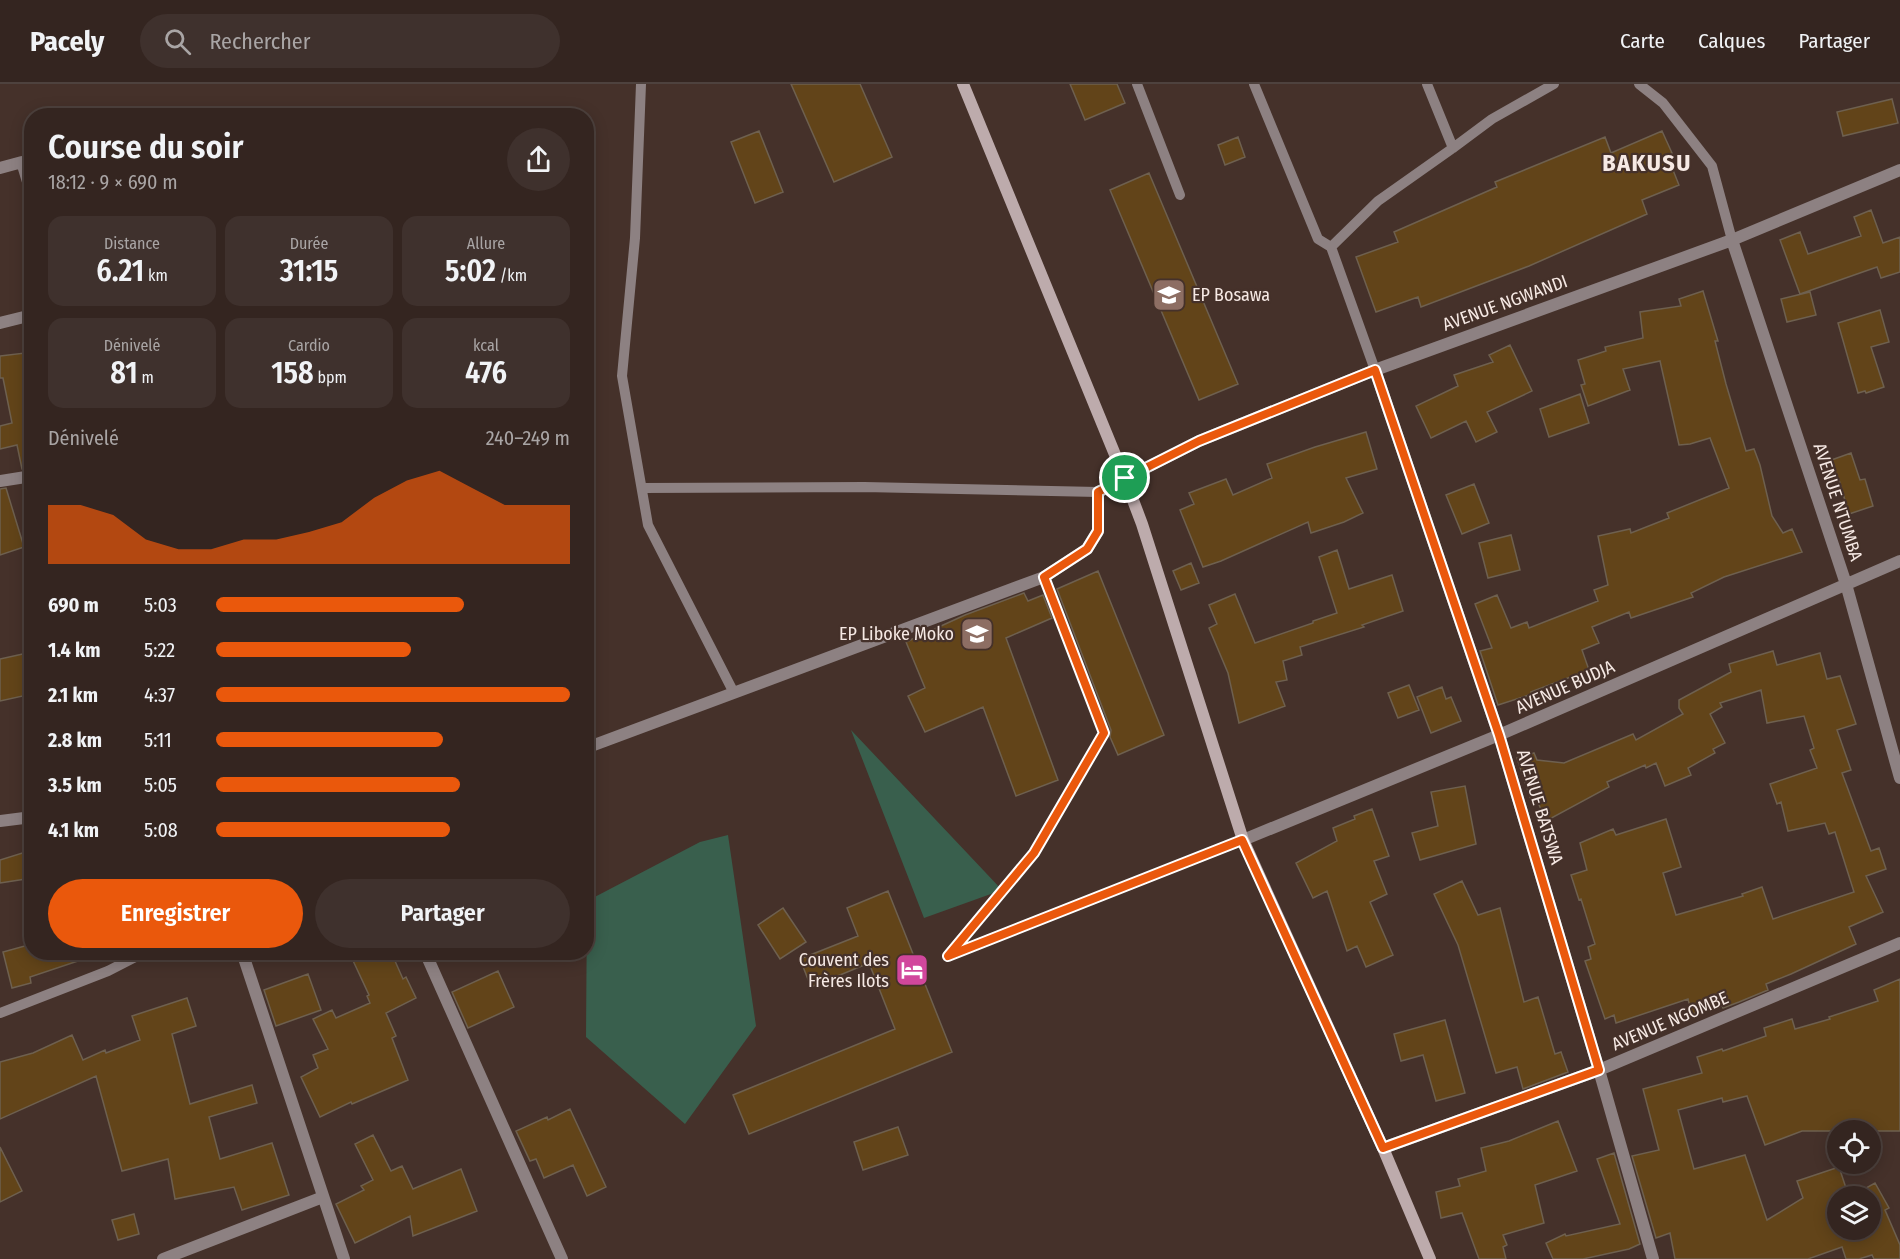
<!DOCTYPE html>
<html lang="fr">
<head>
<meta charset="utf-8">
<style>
  body { margin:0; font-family:"Fira Sans Condensed",sans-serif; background:#3f312d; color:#f1f3f6; height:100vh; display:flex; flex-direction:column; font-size:22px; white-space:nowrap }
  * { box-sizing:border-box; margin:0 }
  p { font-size:20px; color:#a9a5a5 }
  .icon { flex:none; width:33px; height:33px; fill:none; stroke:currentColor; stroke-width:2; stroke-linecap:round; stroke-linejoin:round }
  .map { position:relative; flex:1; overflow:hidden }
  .drawer { position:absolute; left:24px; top:24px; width:570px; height:852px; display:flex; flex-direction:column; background:#342520; border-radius:24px; box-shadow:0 3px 15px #0003,0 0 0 2px #4e423e }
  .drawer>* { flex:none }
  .tools { position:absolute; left:1827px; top:1036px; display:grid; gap:12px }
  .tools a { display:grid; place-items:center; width:54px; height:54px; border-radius:50%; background:#342520; box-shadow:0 3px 15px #0003,0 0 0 2px #4e423e; font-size:30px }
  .pin { position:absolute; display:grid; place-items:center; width:51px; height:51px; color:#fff; margin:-26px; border:3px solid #fff; border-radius:50%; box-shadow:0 2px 6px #0007 }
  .round { display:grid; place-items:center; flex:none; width:63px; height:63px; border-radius:32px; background:#3f312d }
  .head { display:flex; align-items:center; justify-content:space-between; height:102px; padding:0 24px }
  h1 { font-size:33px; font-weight:600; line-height:45px }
  .metrics { display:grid; grid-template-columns:repeat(3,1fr); gap:9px; height:102px; padding:6px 24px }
  .metrics div { display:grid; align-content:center; border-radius:15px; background:#3f312d; text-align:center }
  .metrics b { font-size:30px; font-weight:600 }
  .metrics small { font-size:16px; font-weight:400 }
  .metrics p { font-size:16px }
  .chart { height:168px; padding:12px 24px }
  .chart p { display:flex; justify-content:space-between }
  .chart svg { width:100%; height:108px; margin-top:6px; fill:#ea580c; opacity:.7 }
  .button { display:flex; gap:12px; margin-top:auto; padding:12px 24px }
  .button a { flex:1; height:69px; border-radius:36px; background:#ea580c; color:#fff; font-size:24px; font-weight:600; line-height:69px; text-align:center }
  .button a+a { background:#3f312d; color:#f1f3f6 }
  ul { padding:0 24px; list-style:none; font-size:20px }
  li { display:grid; grid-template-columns:96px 72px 1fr; align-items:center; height:45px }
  li i { height:15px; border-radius:8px; background:#ea580c }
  header { display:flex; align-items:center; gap:36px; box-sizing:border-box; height:84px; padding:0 30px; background:#342520; border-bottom:2px solid #4e423e }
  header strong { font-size:28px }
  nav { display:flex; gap:33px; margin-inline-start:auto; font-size:21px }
  .search { width:420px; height:54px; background:#3f312d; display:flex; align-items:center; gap:15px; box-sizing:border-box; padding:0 21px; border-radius:33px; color:#a9a5a5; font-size:22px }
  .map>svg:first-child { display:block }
  .green { fill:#395f4d }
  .building { fill:#624419; stroke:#6e604f; stroke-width:1.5 }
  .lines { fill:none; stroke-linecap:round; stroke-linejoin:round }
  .lane { stroke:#8d8182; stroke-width:10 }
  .street { stroke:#8d8182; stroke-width:12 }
  .secondary { stroke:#bdabac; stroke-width:12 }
  .route-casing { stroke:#fff; stroke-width:12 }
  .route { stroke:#ea580c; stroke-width:8 }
  .labels { text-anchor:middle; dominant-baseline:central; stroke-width:4.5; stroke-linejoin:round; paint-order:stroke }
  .poi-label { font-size:18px; fill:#f6e9e4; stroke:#45312a; text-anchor:end }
  .street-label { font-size:18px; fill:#f6e9e4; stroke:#45312a }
  .district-label { font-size:24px; font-weight:bold; letter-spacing:1.5px; fill:#f6e9e4; stroke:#45312a }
</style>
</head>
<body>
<header>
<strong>Pacely</strong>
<div class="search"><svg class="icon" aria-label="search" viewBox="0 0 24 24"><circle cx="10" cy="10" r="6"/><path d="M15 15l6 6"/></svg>Rechercher</div>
<nav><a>Carte</a><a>Calques</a><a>Partager</a></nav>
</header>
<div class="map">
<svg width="1900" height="1175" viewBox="0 0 1900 1175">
  <rect width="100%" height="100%" fill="#45312a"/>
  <path class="green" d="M851,646l151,160 -78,28z
    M728,751l28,191 -71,98 -99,-87 1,-136 113,-59z"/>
  <path class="building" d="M791,0h69l32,73 -58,25z
    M1070,0h47l8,19 -40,17z
    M1892,15l6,24 -55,13 -6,-24z
    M759,47l24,61 -28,11 -24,-61z
    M1662,47l10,22 -5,2 12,30 -37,15 5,14 -118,52 -108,41 -3,-10 -42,15 -20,-55 42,-15 -4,-10 103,-45 -2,-5 110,-45 6,16z
    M1238,53l7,20 -20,8 -7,-20z
    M1149,89l89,211 -39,16 -89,-210z
    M1871,126l12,33 17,-6v35l-19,6 -4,-11 -77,27 -20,-54 20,-8 8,22 53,-18 -7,-19z
    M1703,207l15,50h-3l11,43 20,67 8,-2 6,16 12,51 11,17 9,-4 10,23 -78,25 -33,16 2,4 -62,21 -2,-6 -37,15 7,16 -17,7 7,20 -58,22 1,2 -34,11 -18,-54 12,-3 -17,-44 22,-9 14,33 16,-6 2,6 69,-27 -4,-11 14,-5 -10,-49 32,-7 1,4 38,-15 -2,-5 62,-25 -19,-50 -20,6 -11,1 -19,-84 -37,8 7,21 -42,16 -7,-21 4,-1 -7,-24 28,-9 -1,-4 38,-9 -3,-26 41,-6 -2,-7z
    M1810,208l6,23 -29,7 -6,-23z
    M1880,226l9,32 -18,5 13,40 -18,6 -1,-2 -7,2 -20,-70z
    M1510,261l22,46 -45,21 10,20 -21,10 -10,-21 -35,17 -15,-32 42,-20 -4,-11 39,-13 -4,-7z
    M25,269l7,47v68l-10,1 -5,-24 -17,4v-23l12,-3 -9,-45h-3v-22z
    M1580,310l9,29 -40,14 -9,-28z
    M1366,348l11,37 -31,9 17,35 -19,9 -33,11 -3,-11 -87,39 -18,6 -23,-57 14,-6 -5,-11 37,-14 7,16 39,-17 -5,-14 48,-17z
    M1851,369l9,27 5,-1 8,27 -24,8 -10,-34 -9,3 -7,-20z
    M1474,400l15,39 -27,11 -16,-39z
    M6,404l18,59 -24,8v-66z
    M1511,451l9,35 -32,8 -9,-35z
    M1337,466l12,39 43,-14 11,36 -41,14 2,2 -64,20 2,8 -19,6 4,19 -11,2 9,24 -46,17 -11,-50 -19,-45 8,-4 -8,-19 26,-11 20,49 58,-20v-2l24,-8 -18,-56z
    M1191,479l8,20 -18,7 -8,-19z
    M1098,487l66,164 -46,20 -8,-18 1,-7 -54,-141z
    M1024,509l4,8 15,-6 9,23 -46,20 52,142 -42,16 -33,-89 -58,25 -17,-36 17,-8 -19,-46 59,-27z
    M1773,567l4,14 43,-12 7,26 13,-3 16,48 -19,6 14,40 -9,3 29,78 8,-3 7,21 -20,7 17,36 -34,15 7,17 -65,30 -25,10 2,6 -29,12 -16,6 -1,-2 -30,8 -4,-15 -72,24 -2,-8 -9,4 -20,-58 6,-2 -3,-12 7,-3 -14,-45 -2,1 -8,-25 16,-5 -7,-27 33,-14 3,6 50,-16 15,48 -18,6 13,42 67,-19 -1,-2 20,-7 11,32 81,-27 -19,-60 -6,2 -4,-11 -37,8 -7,-29 -4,2 -7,-20 47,-16 -7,-18 4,-2 -10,-32 -37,7 -6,-33 -41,13 2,4 -12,7 15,29 -12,6 2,4 -27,15 3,7 -26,11 -9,-23 -10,5 -1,-3 -38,17 2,5 -63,34 -10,-23 -5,2 -14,-42 17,-5 3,7 27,3 69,-29 3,6 47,-26 -4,-6v-8l52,-28 -2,-8z
    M32,568v42l-32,7v-42z
    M1409,601l10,25 -21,8 -10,-25z
    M1442,603l4,12 5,-2 10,24 -30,12 -14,-36z
    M1465,702l11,58 -56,16 -8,-27 26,-7 -7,-34z
    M1372,725l17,47 -15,5 13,33 -17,8 23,53 -27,12 -9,-21 -10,5 -20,-60 -14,7 -17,-35 41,-22 -4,-13 22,-9 -1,-3z
    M32,766v28l-32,5v-23z
    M1462,797l16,34 22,-7 24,94 14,-5 17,57 6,-2 7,20 -45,17 -6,-22 -21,6 -38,-128 -24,-51z
    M888,807l64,161 -203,82 -16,-39 162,-66 -26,-66 -58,24 -11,-28 58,-23 -11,-28z
    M783,824l23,34 -26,17 -22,-34z
    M32,860v8h60l1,4 -63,21 1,6 -19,5 -9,-36z
    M349,868h42l12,27 3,-2 10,21 -30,15 10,23 -4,2 16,42 -56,24 -1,-2 -31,15 -19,-40 17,-9 -5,-13 15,-6 -15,-30 19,-9 4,8 34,-15 -3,-7 2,-1z
    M498,887l16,36 -46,21 -16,-36z
    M308,890l13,36 -45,16 -12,-36z
    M1900,895v152h-98l-37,14 -18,-49 -24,6 -1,-4 -44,12 16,59 51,-14 22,65 36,-22 -6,-17 42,-14 10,30h-11v33h32v-33h-20l25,-14 14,25 -4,2 15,35v14h-26l-2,-4 -13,4h-13l-4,-12 -34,12h-133l-5,-26 -14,5 -24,-82 27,-6 -16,-61 59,-16 -5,-16 25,-8 1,2 43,-15 -2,-8 28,-9 3,10 35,-10 -1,-2 49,-16 -4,-11z
    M187,914l9,28 -24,8 18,70 62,-19 5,18 -48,14 11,42 52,-16 17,52 -47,15 -8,-23 -59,12 -7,-40 -46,12 -26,-95 -96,43v-57l33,-9 39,-18 11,25 22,-10 1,3 34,-13 -8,-24z
    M1445,936l20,73 -29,8 -13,-46 -22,6 -7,-27z
    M570,1025l36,78 -19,9 -14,-31 -29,13 -8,-19 -6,2 -14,-30 31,-14 1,3z
    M1558,1037l19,50 -42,14 9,38 -41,12 4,10 -4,2 3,12h-27l-17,-46 -21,5 -5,-26 24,-6 -2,-7 28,-8 -5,-23 28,-7z
    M898,1043l10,28 -45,15 -9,-28z
    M373,1051l18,36 11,-5 11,23 48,-20 16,42 -64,25 -3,-20 -55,27 -19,-39 28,-14 -3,-4 12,-6 -18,-36z
    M0,1063l22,44 -22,11z
    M1614,1069l26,91 -11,5 -46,10h-30l-7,-16 19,-9 1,2 54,-12 -23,-65z
    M134,1130l5,20 -21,6 -6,-20z"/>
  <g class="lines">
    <path class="lane" d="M641,0l-6,154 -13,138 26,149 86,168
      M1137,0l43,111
      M1254,0l64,155 13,8 44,123
      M1427,0l26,64
      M1639,0l24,19 49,63 20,74
      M1331,163l47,-46 75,-53 39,-29 62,-35
      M642,404l222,-1 234,5
      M952,870l291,-114
      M948,871l86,-102 70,-120 -60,-156
      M0,929l108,-42 37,-19"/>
    <path class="street" d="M0,84l22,-6 10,33
      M1732,156l114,344 54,194
      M0,239l32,-8
      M1375,286l124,365 100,335 54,189
      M0,397l32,-5
      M586,664l458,-171 43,-28 11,-18v-39l101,-51 176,-71 357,-130 168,-70
      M0,737l32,-4
      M1243,756l256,-105 401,-174
      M242,868l102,307
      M425,868l137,307
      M1383,1064l216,-78 301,-127
      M163,1175l160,-62"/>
    <path class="secondary" d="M963,0l162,395 17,45 101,316 140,308 47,111"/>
  </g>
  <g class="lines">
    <defs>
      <path id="route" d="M1375,286l124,365 100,335 -216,78 -141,-308 -294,116 86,-103 70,-120 -60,-156 43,-28 11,-18v-39l101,-51z"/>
    </defs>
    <use href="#route" class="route-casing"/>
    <use href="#route" class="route"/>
  </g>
  <defs>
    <symbol id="school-square" viewBox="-11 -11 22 22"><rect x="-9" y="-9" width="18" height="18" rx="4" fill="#8d6e63" stroke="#45312a"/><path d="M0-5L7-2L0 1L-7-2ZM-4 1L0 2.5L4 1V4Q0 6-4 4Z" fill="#fff"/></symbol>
    <symbol id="hotel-square" viewBox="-11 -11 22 22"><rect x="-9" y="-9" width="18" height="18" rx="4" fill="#d1479c" stroke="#45312a"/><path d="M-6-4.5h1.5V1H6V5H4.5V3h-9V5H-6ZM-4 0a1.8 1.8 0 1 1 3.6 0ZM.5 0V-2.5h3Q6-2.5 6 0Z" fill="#fff"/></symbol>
  </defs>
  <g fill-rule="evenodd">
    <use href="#school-square" x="1150" y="192" width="38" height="38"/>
    <use href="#school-square" x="958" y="531" width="38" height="38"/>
    <use href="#hotel-square" x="893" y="867" width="38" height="38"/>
  </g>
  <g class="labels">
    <g class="poi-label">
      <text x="1192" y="211" text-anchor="start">EP Bosawa</text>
      <text x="954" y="550">EP Liboke Moko</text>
      <text x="889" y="876">Couvent des<tspan x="889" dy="21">Frères Ilots</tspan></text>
    </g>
    <g class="street-label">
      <text transform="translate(1505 219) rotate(-20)">AVENUE NGWANDI</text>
      <text transform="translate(1838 418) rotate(72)">AVENUE NTUMBA</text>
      <text transform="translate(1565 603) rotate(-24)">AVENUE BUDJA</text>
      <text transform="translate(1540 723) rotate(73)">AVENUE BATSWA</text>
      <text transform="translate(1670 937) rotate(-23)">AVENUE NGOMBE</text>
    </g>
    <g class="district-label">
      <text x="1647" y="79">BAKUSU</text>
    </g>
  </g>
</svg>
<div class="tools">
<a><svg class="icon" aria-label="locate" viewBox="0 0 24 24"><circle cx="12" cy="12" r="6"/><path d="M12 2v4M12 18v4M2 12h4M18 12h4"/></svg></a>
<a><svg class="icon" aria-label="layers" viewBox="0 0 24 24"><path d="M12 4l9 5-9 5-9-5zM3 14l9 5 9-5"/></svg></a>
</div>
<div class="pin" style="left:1125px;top:394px;background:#1e9e55"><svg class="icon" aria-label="arrive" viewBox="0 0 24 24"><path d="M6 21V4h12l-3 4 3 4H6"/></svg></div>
<section class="drawer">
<div class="head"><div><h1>Course du soir</h1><p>18:12 · 9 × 690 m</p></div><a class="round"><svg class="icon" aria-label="share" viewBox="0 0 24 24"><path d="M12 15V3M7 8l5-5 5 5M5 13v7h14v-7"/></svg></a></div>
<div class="metrics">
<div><p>Distance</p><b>6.21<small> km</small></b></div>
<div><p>Durée</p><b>31:15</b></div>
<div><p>Allure</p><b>5:02<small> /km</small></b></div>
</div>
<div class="metrics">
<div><p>Dénivelé</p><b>81<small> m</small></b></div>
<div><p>Cardio</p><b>158<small> bpm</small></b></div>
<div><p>kcal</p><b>476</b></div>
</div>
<div class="chart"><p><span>Dénivelé</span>240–249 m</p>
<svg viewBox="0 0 160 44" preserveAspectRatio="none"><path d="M0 44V20L10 20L20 24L30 34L40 38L50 38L60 34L70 34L80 31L90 27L100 17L110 10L120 6L130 13L140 20L150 20L160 20V44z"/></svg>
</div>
<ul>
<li><b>690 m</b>5:03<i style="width:70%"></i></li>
<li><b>1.4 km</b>5:22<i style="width:55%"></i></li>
<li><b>2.1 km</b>4:37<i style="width:100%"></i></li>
<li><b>2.8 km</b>5:11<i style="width:64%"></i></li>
<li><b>3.5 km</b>5:05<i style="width:69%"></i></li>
<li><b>4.1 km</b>5:08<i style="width:66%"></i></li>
</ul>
<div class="button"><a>Enregistrer</a><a>Partager</a></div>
</section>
</div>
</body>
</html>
